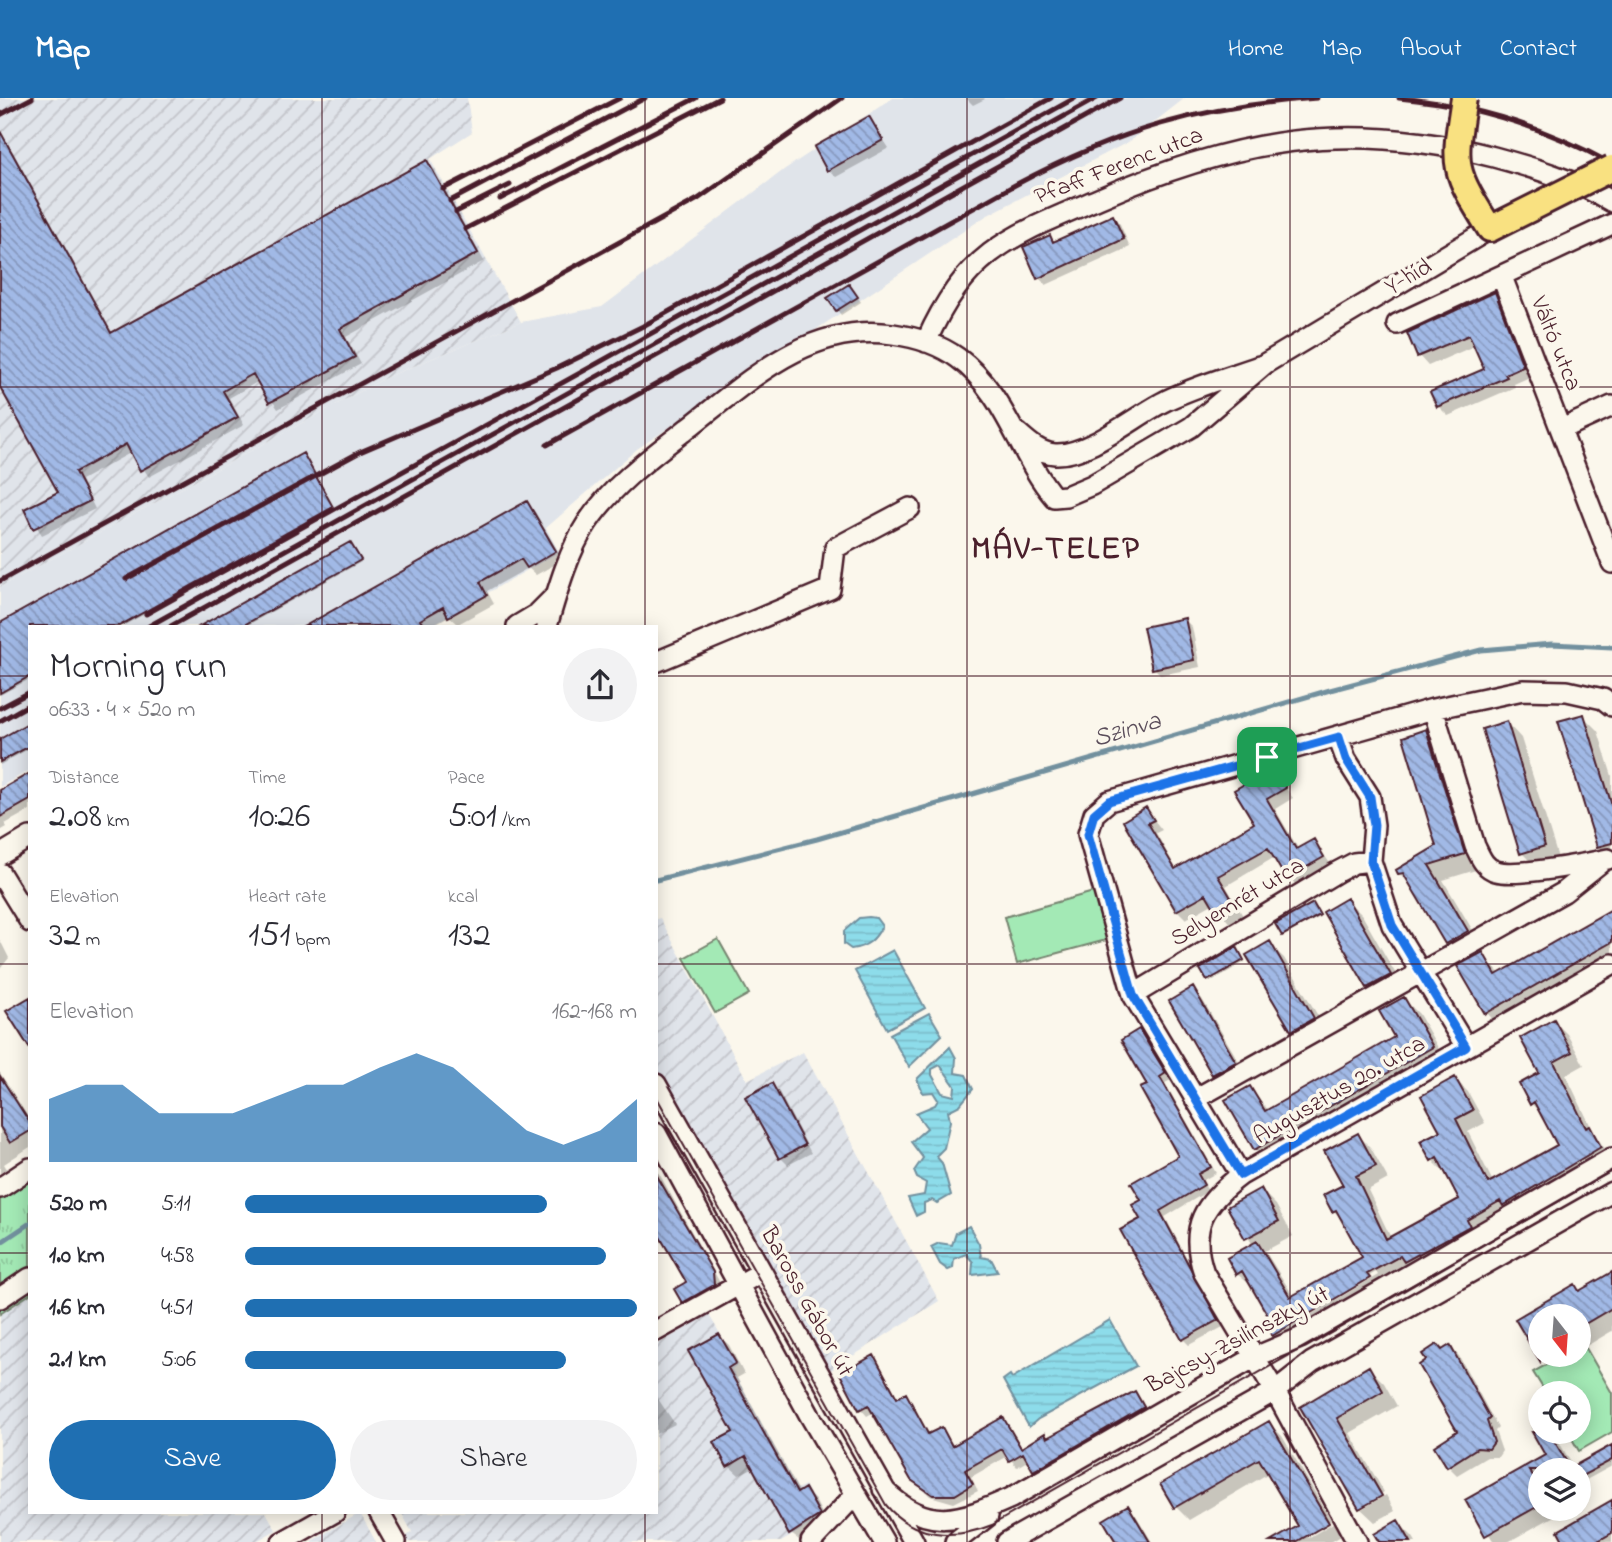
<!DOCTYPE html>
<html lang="en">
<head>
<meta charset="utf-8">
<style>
  body { margin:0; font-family:"Indie Flower",sans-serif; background:#f2f2f3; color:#2b2b33; height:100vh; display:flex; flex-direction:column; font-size:26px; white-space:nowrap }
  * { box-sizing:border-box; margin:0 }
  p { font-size:23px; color:#7c7c81 }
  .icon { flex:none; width:38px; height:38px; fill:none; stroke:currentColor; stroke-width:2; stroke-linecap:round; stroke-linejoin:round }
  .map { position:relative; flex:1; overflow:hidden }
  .details { position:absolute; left:28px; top:527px; width:630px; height:889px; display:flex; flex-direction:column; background:#fff; border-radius:0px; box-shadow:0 4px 18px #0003 }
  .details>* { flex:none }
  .needle { width:46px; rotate:163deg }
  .controls { position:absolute; left:1528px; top:1206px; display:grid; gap:14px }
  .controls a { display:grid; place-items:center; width:63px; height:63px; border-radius:50%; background:#fff; box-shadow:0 4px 18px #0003; font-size:35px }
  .pin { position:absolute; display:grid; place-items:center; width:60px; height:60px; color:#fff; margin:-30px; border-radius:14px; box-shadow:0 4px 10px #0006 }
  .round { display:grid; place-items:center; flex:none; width:74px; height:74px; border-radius:37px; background:#f2f2f3 }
  .overview { display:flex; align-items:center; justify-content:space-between; height:119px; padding:0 21px }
  h1 { font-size:38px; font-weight:600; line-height:52px }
  .stats { display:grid; grid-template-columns:repeat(3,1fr); gap:10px; height:119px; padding:7px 21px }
  .stats div { display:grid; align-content:center }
  .stats b { font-size:35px; font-weight:600 }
  .stats small { font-size:19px; font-weight:400 }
  .stats p { font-size:19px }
  .chart { height:196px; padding:14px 21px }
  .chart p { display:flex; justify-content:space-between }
  .chart svg { width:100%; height:126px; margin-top:7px; fill:#1f6fb2; opacity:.7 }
  .cta { display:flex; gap:14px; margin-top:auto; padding:14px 21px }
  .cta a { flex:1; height:80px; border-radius:42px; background:#1f6fb2; color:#fff; font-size:28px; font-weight:600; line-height:80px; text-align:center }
  .cta a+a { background:#f2f2f3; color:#2b2b33 }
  ul { padding:0 21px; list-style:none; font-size:23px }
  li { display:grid; grid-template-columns:112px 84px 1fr; align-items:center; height:52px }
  li i { height:18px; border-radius:9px; background:#1f6fb2 }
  header { display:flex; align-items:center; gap:42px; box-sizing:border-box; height:98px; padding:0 35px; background:#1f6fb2; color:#fff }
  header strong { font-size:33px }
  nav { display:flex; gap:38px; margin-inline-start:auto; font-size:24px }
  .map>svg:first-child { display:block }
  .built { fill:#e0e4ea }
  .industrial { fill:url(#industrial-furrows) }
  .grass { fill:url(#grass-tufts); stroke:#768470; stroke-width:2 }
  .pitch { fill:#a3e9b5; stroke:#768470; stroke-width:2 }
  .water { fill:url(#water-rules); stroke:#72909e; stroke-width:2; fill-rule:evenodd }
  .shadow { fill:#0003; fill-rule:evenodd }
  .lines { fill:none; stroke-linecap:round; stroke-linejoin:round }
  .stream { stroke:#72909e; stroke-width:5 }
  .building { fill:url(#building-back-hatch); stroke:#4a1f2b; stroke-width:2 }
  .minor-casing { stroke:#4a1f2b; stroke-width:24 }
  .minor { stroke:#fbf7ec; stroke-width:19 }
  .tram { stroke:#4a1f2b; stroke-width:2 }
  .rail { stroke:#4a1f2b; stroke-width:5 }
  .major-bridge-casing { stroke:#4a1f2b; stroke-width:30; stroke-linecap:butt }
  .major-bridge { stroke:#f9e181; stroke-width:24 }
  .route-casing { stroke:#fff; stroke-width:14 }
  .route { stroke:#1a73e8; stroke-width:9 }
  .grid { fill:none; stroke:#4a1f2b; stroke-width:2; stroke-opacity:0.55 }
  .labels { text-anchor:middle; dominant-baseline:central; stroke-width:7; stroke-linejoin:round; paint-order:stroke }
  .street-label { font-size:24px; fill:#4a1f2b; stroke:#fbf7ec }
  .water-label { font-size:26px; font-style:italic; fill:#5b4e5b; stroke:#fbf7ec }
  .district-label { font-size:32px; font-weight:bold; letter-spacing:2px; fill:#4a1f2b; stroke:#fbf7ec }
</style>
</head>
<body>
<header>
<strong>Map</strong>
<nav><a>Home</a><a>Map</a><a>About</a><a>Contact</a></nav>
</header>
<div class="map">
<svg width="1612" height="1444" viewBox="0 0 1612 1444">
  <defs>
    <pattern id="industrial-furrows" width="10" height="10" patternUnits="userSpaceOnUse" patternTransform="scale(1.75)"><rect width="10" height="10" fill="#e0e4ea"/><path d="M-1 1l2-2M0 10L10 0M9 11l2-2" fill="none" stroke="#c2c3c9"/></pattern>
    <pattern id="grass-tufts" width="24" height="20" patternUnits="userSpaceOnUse" patternTransform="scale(1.75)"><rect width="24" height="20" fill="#a3e9b5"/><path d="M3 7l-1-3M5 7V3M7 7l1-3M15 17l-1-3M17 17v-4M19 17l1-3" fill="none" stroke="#8ec79c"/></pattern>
    <pattern id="water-rules" width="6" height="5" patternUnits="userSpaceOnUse" patternTransform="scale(1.75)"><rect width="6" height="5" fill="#8ddcea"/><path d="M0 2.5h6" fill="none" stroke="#7bbcc9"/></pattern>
    <pattern id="building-back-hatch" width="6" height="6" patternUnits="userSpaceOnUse" patternTransform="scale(1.75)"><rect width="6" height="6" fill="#a1b9e6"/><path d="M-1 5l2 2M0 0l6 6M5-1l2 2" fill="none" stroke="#8596bb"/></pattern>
  </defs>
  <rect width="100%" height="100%" fill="#fbf7ec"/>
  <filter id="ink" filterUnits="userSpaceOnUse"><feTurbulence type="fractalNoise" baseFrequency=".0143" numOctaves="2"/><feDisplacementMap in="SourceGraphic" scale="14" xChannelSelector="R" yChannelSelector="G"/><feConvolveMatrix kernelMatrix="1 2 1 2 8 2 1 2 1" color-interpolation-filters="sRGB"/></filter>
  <g filter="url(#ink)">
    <path class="built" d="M893,0h292l-55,43 -144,75 -349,233 -91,79 13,24 -129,74h-400v144l-30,17v-200l387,-210 134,-55 81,-15 183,-138z"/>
    <path class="industrial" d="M0,0h467l5,34 -42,27 91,163 -134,55 -387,210z
      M660,820l87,162 56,-28 136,249 -108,69 -70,-98 -105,-192v-161z
      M30,1196v218h236l10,18 -21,12h-255v-228z
      M709,1217l29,49 -6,5 65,120 8,-4 18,32 -42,25h-376l-2,-3 9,-7 -11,-20h255v-167z
      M360,1415l16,29h-66z"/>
    <path class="grass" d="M30,1081v115l-30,20v-115z"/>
    <path class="pitch" d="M1097,793l13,48 -93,25 -13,-47z
      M718,841l31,55 -34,19 -31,-55z
      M1583,1245l29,50v39l-33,19 -11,-19h10v-39h-32l-13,-21 31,-17 14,-1 1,-8z"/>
    <path class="water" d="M869,819l7,1 6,8c-7,14 -15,21 -31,23l-7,-5v-13l15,-13z
      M893,852l32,58 -38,21 -32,-58z
      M929,915l13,22 -33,32 -19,-33z
      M950,949l6,11 -1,15 11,2 7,14 -13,16 -12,6 2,10 -6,27 -8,8 6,7 9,32 -14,8 -5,-3 -8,3v9l-8,4 -8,-18 16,-3 2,-12 -9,-5 -3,-7 9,-13 -12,-16 16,-14 -11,-15 19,-8 3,-5 -5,-8 -10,1 -6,-14zM940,967l15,21 -1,10 -12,-3 -10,-18v-6z
      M969,1128l10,18 2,13 10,2 7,13 -26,3 1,-13 -7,-8 -12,5 -1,9 -5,2 -8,-6 -9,-17 8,-4 13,2 4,-12z
      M1110,1222l26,46 -98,53 -9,8 -26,-47 7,-5 2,3z"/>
    <path class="shadow" d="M966,0h18l1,1 -12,6z
      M869,20l20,30 -53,29 -7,-7z
      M6,47l7,7 100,182 314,-172 7,7 50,92 -138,76 15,27 -83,45 -19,-28 -30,17 15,27 -95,52 -17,-25 -51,28 14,29 -53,26 -16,-25 34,-17 -60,-110v-235z
      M1113,119l7,7 10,23 -84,38 -7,-7 11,-41 6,6z
      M853,192l8,12 -20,13 -4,-5z
      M1494,196l10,10 28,72 -18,8 1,3 -67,29 -10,-10 48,-36 -12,-24 -46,20 -9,-10z
      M305,359l28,52 -210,117h-93v53l-30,16v-70z
      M527,406l8,8 28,48 -27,15 -8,-7 -41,23 7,13 -36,20 -9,-8 -18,10h-122z
      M350,447l11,17 -115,64h-42z
      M1185,522l7,7 8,40 -39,8 -7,-7z
      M1583,618l15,15 14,45v84l-14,-14z
      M1507,625l14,15 38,123 -22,7 -15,-15z
      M30,626v24l-30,17v-24z
      M1426,633l15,15 38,123 -36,11 39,66 -21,12 -15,-15 -31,-54 -16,-16 39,-26z
      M1276,676l17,24 -18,11 24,41 15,-9 18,25 -35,21 -22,-30 -49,29 17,30 -13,8 -16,-21 -28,16 -9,-9 -52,-89 21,-11 16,20 -6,3 21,37 79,-46 3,-40z
      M30,677v35l-25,14 2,3 -7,4v-39z
      M1347,802l15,15 43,75 -22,12 -14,-15 -44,-74z
      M1314,809l6,10 -36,18 -6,-10z
      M1612,813v54l-111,63 -14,-15 -27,-46 22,-13 19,21z
      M0,842l9,18 -9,11z
      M1269,846l15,14 44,75 -21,12 -15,-15z
      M1239,853l6,11 -35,20 -2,-2z
      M1193,891l9,10 43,73 -22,12 -9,-10 -43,-73z
      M1404,901l15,15 27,48 -176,102 -15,-15 -5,-61 19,23 127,-74z
      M1554,923l13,13 17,31 -18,10 28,58 18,26 -326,189 -13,-13 -3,-18 -18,-31 -15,-12 16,-29 -24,-38 32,-17 15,15 17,31 -28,15 29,46 71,-40 -19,-34 -12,-12 11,-25 13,-51 13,13 17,31 -20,11 23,48 71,-39 -17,-26 -13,-13 23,-81 13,13 17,31 -17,9 25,50 67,-37 -17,-29 -12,-13zM1376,1174l2,3 -98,58v-4z
      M1139,934l32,48 -6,3 51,90 -14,8 6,10 -43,26 58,110 -34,18 -6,-6 -41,-119 1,-19 37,-44 -31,-72z
      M0,975l30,47v27l-26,17 3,5 -7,4z
      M772,987l7,7 32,61 -23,12 -7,-7 -33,-61z
      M656,1070l63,113 1,11 -30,16 -7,-6 6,-20 -26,-44 -7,5z
      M1612,1176v57l-34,20v-35h-38v38h33l-21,13 -15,-15 -20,-32 57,-34 6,6z
      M719,1238l10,9 15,29 -7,4 63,115 5,-2 10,9 13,25 -26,17 -11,-8 -37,-67 -15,8 -10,-9 6,-33z
      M1450,1249l9,9 39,72 -3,3 7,20 -4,6h-11l-30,18 -9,-9 12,-34 -17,-80z
      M874,1259l25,42 7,-4 6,7 18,33 11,-6 13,18 49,-28 20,30 22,-13 4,3 86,-46 15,21 -109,63 -12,-17 -12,7 -9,-11 -37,21 7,14 -24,12 -24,-7 -17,-17 -39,-67 -7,4 -6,-7z
      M1369,1270l15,15 13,23 -47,27 34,59 -22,13v4l24,-14 9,16 -20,11 -15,-14 -58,-101z
      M656,1298l19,28 -19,10z
      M1540,1323v11l14,1 20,35 38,-21v19l-26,14 -8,-10h-38v38h15l3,6 -50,28h-14l-26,-41 80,-45 -17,-29z
      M1269,1325l13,13 49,84 -23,13v5l25,-15 8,13 -10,6h-58l28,-15 -32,-54 -80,47 -13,-13 -13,-22z
      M1612,1404v40h-46z
      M1128,1409l9,10 15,25h-34z
      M1398,1424l15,15 3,5h-35z"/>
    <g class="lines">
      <path class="stream" d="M656,782l161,-41 513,-149 151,-40 71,-6 60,3
        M0,1145l30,-20"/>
    </g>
    <path class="building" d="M869,18l14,24 -56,31 -13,-24z
      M0,33l111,202 316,-173 51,93 -138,76 15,28 -86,46 -16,-29 -30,17 15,26 -98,54 -14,-27 -51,28 15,29 -57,28 -9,-20 34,-17 -58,-105z
      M1113,117l11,24 -87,40 -14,-32 27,-12 3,7z
      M849,186l9,13 -22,14 -9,-13z
      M1495,194l28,74 -18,8 2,3 -70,30 -7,-15 54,-23 -15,-34 -52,22 -10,-24z
      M303,355l30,54 -214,119h-89v50l-30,17v-70z
      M527,403l29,50 -29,17 -6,-9 -41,23 7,13 -39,22 -5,-10 -23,13 4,6h-119z
      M350,444l11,18 -119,66h-42z
      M1185,520l9,42 -42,9 -9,-42z
      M1584,616l28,92v37l-15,4 -39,-126z
      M1507,623l38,125 -25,8 -38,-125z
      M30,624v24l-30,16v-23z
      M1426,631l39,125 -36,11 39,66 -23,13 -42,-71 -5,1 -2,-4 40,-24 -33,-109z
      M1276,674l10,16 -19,11 29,50 18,-10 10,18 -38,22 -18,-31 -50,28 18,30 -17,10 -13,-22 -30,17 -53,-90 23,-14 8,13 -6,3 27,46 79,-46 -20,-33 21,-12 3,5z
      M30,675v27l-30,17v-27z
      M1347,800l44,77 -24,13 -44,-76z
      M1313,805l7,12 -38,21 -7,-12z
      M1612,811v33l-127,72 -28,-48 26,-14 13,23z
      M1270,843l44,77 -23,13 -45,-76z
      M1237,849l7,13 -37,21 -7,-12z
      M1193,889l43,75 -24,13 -43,-74z
      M30,899v52l-24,-38z
      M1404,899l29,50 -179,103 -29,-50 25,-14 15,25 129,-74 -15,-26z
      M1554,921l18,33 -18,10 32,66 4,-2 11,21 -98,59 -3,-5 -33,19 3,6 -66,36 -4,-6 -33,18 3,4 -98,58 -10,-16 6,-4 -26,-45 -6,4 -9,-17 30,-17 33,56 72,-40 -26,-47 -4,2 -9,-17 20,-10 -19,-34 34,-18 18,33 -20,10 30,63 73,-40 -22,-42 -6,4 -11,-20 20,-10 -19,-35 16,-9 18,-10 18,33 -17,9 32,64 69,-38 -23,-43 -4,3 -11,-21 20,-11 -19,-35z
      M1139,931l27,44 -6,4 51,90 -13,7 6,11 -44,26 58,109 -36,20 -62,-110 20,-11 -8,-14 9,-5 -10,-17 47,-27 -38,-68 7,-3 -26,-45z
      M0,978l30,47v8l-20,12 -10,-16z
      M772,985l33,62 -26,14 -34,-62z
      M656,1076l57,98 1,13 -32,18 -8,-14 12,-7 -30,-52z
      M1261,1090l18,33 -34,18 -18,-32z
      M1612,1174v36l-34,20v-12h-38v45l-25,-42 60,-35 4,7z
      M719,1236l17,29 -8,5 69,125 8,-5 15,27 -31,20 -43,-79 -19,11 -13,-25 19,-10 -45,-81z
      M1437,1246l5,6 8,-5 40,73 -3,3 7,21 -5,7 -12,-1 -30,19 -13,-21 23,-15 -38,-66 7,-5 -4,-6z
      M874,1257l23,43 9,-5 22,41 14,-7 10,19 51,-29 18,31 24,-15 2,5 88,-47 9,16 -111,64 -10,-18 -14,8 -7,-12 -37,21 8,14 -18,11h-22l-22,-15 -43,-75 -9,5 -19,-36z
      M1369,1268l14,25 -46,27 45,78 -23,13 -59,-102z
      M1269,1323l60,102 -33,19h-26l28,-16 -39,-67 -85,49 -14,-24z
      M1532,1334h17l20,34 -7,4h-33l11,19v16l-55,31 -20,-36 80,-45z
      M1612,1347v15l-32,17 -6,-11z
      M1612,1402v33l-16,9h-32l-6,-11z
      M1128,1407l22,37h-34l-13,-22z
      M1398,1422l13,22h-32l-5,-8z"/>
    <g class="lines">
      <defs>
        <path id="minor" d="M1502,179l110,286
          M1397,226l215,-100
          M926,244c41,-92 85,-106 172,-143 138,-60 248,-80 396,-42 40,11 82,23 118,45
          M1562,331l50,-23
          M1018,335c10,9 22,20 37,21 34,2 81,-39 112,-54 29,-14 61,-23 92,-34
          M517,528l20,-12 19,-19
          M547,528c10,-34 21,-74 40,-103 26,-39 69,-70 105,-98 60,-47 119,-103 201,-91 22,3 47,11 65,24 47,34 60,96 96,139l12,-1 26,-11 99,-58 75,-64 224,-134
          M656,564l174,-73 5,-41 75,-40
          M1433,611l42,137c5,10 9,22 21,25 20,6 88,-7 112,-12
          M1338,639l8,22 24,38 4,28 -3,36 21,64 74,122
          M0,757l30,-18
          M0,775l30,49
          M1133,897l204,-123 17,-9 17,-2
          M656,986l258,458
          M1195,1001l369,-207 40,-32
          M656,1035l154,283 74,126
          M1241,1077l-108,-180 -45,-161 6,-20 15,-13 324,-92 90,-19 44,1 36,8 9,7
          M0,1090l30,-20
          M0,1200l30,-20
          M656,1233l95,-53
          M883,1391c45,44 76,32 128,9l244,-141 45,-19 312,-180
          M379,1414l17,30
          M282,1444l53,-30
          M811,1444l44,-47
          M955,1444l33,-26
          M1007,1444l268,-151 37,-29 300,-170
          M1357,1444l-82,-151 -71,-118c-16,-46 0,-70 37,-98l371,-211"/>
      </defs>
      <use href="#minor" class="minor-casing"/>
      <use href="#minor" class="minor"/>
      <path class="tram" d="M656,998l230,409c27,33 69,35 106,20l620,-354"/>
      <path class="rail" d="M1399,0c76,7 146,29 213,66
        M0,17l32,-17
        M443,91l177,-91
        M500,101l196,-101
        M450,103l195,-103
        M456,114l54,-27
        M465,131l255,-131
        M547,347l468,-260c103,-55 186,-79 302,-87
        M126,481l234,-127 197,-84 86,-42 408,-228
        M0,483l698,-382 144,-101
        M146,516l929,-516
        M149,528l948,-528
        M171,528l949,-528
        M0,610l30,-16
        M0,623l30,-17"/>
      <defs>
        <path id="major-bridge" d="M1464,0c-11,70 -12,70 26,131l122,-61"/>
      </defs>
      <use href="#major-bridge" class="major-bridge-casing"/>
      <use href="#major-bridge" class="major-bridge"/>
    </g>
  </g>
  <g class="lines" filter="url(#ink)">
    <defs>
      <path id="route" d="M1339,639l7,22 24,38 4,28 -3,36 21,64 74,122 -225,128 -108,-180 -45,-161 6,-20 15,-13z"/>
    </defs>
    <use href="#route" class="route-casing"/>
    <use href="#route" class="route"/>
  </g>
  <path class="grid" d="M322,0v528M645,0v528M967,0v1444M1290,0v1444M0,289h1612M0,578h30M656,578h956M0,866h30M656,866h956M0,1155h30M656,1155h956M322,1414v30M645,1414v30"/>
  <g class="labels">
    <g class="street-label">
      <text transform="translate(1119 69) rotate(-21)">Pfaff Ferenc utca</text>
      <text transform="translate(1409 180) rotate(-30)">Y-híd</text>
      <text transform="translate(1555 246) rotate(68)">Váltó utca</text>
      <text transform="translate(1238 805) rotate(-31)">Selyemrét utca</text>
      <text transform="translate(1340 993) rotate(-30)">Augusztus 20. utca</text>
      <text transform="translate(806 1204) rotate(61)">Baross Gábor út</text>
      <text transform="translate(1238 1243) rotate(-28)">Bajcsy-Zsilinszky út</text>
    </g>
    <g class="water-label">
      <text transform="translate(1127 633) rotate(-16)">Szinva</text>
    </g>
    <g class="district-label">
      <text x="1056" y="452">MÁV-TELEP</text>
    </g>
  </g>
</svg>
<div class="controls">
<a><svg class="needle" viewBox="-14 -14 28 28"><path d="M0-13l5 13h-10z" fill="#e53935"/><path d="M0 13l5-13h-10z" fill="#7c7c81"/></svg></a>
<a><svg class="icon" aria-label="locate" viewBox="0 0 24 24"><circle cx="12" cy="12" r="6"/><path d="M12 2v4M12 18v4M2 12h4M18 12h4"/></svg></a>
<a><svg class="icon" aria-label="layers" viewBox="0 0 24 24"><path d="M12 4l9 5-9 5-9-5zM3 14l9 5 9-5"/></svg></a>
</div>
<div class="pin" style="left:1267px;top:659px;background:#1e9e55"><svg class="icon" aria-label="arrive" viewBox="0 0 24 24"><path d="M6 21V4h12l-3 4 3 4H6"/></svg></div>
<section class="details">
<div class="overview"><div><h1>Morning run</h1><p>06:33 · 4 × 520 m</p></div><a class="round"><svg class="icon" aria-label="share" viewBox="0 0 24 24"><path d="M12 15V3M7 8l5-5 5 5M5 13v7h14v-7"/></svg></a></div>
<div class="stats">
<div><p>Distance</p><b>2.08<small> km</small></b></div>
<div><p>Time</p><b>10:26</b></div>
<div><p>Pace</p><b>5:01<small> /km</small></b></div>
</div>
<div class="stats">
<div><p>Elevation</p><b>32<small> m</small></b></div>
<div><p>Heart rate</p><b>151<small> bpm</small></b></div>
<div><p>kcal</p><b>132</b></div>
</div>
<div class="chart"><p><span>Elevation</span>162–168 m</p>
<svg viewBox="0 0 160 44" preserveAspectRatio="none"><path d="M0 44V22L10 17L20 17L30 27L40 27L50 27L60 22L70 17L80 17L90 11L100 6L110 11L120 22L130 33L140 38L150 33L160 22V44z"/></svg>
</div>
<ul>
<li><b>520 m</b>5:11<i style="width:77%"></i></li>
<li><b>1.0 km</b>4:58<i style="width:92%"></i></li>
<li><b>1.6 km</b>4:51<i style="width:100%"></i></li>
<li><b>2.1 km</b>5:06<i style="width:82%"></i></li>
</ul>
<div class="cta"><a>Save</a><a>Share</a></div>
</section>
</div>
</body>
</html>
